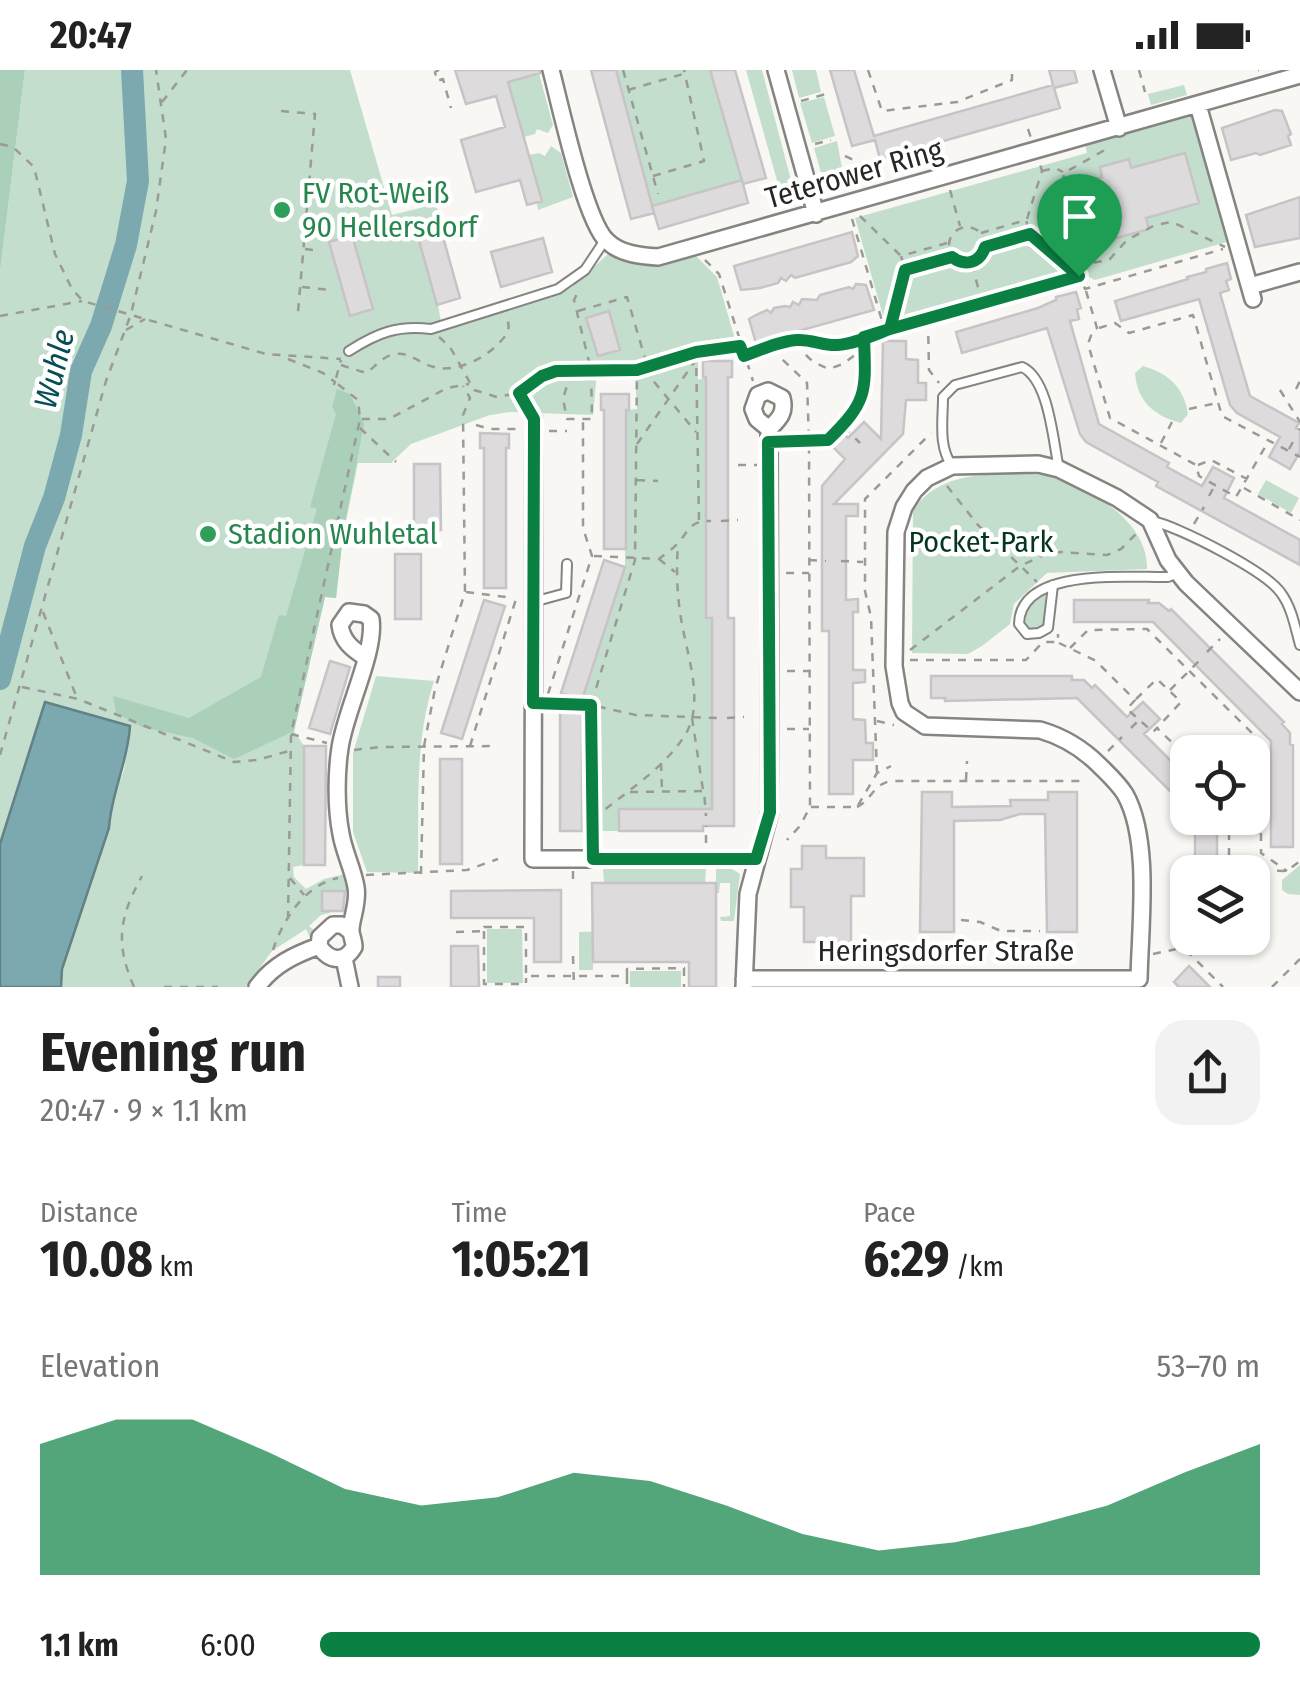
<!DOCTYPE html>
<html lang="en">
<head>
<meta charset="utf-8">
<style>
  body { margin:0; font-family:"Fira Sans Condensed",sans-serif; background:#f2f2f2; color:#222; height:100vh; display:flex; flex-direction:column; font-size:38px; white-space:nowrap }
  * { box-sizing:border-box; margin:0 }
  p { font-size:32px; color:#767676 }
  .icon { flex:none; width:55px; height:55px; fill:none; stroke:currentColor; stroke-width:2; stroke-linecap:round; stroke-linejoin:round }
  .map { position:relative; height:917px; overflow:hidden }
  .side { display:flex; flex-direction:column; background:#fff; flex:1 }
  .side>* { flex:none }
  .buttons { position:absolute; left:1170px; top:665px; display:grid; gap:20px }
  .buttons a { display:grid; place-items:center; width:100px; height:100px; border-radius:20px; background:#fff; box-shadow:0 2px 8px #0004; font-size:50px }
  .pin { position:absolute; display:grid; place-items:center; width:85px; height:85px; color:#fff; margin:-102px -42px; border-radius:50% 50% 50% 0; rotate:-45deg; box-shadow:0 0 10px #0007 }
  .pin .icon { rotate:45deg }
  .round { display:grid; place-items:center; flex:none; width:105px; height:105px; border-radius:30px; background:#f2f2f2 }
  .summary { display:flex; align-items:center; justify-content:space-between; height:170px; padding:0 40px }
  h1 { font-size:55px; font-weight:700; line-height:75px }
  .figures { display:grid; grid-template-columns:repeat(3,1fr); gap:15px; height:170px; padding:10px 40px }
  .figures div { display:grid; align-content:center }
  .figures b { font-size:50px; font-weight:700 }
  .figures small { font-size:28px; font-weight:400 }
  .figures p { font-size:28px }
  .chart { height:280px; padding:20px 40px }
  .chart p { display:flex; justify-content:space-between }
  .chart svg { width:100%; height:180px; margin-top:10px; fill:#0b8043; opacity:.7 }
  ul { padding:0 40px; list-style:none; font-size:32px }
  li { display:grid; grid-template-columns:160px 120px 1fr; align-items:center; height:75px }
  li i { height:25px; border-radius:12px; background:#0b8043 }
  .status { display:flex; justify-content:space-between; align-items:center; height:70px; padding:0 50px; background:#fff; direction:ltr }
  .status svg { height:28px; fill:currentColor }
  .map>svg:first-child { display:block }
  .green { fill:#c3decd }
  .forest { fill:#abd0ba }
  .water { fill:#7ba9af; stroke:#628286; stroke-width:2.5 }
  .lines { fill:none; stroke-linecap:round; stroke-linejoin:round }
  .river { stroke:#7ba9af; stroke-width:22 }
  .building { fill:#dedbdd; stroke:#c7c3c6; stroke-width:2.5 }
  .service-casing { stroke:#858481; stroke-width:12 }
  .minor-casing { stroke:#858481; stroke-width:20 }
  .path { stroke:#9a9a97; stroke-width:2.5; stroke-dasharray:8 8; stroke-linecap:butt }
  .service { stroke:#fff; stroke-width:8 }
  .minor { stroke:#fff; stroke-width:15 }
  .route-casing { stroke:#fff; stroke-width:20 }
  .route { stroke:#0b8043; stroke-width:12 }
  .leisure-dot { fill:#2e9e5b; stroke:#fff; stroke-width:4 }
  .labels { text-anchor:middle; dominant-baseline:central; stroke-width:9; stroke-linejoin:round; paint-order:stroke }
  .street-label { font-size:30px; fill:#272725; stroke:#fff }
  .leisure-label { font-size:30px; fill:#27864d; stroke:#fff; text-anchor:start }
  .park-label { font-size:30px; fill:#04351f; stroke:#fff }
  .water-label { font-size:32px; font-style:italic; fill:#074d55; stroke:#fff }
</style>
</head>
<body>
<div class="status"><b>20:47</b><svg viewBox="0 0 49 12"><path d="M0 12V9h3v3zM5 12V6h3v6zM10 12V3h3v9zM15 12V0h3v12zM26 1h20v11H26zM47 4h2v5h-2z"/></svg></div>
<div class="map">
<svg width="1300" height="917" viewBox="0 0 1300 917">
  <rect width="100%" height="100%" fill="#f8f7f3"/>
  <path class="green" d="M25,0h325l42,145 44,-11 24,94 -22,7 4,23 114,-32 15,-8 37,-34 45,8 42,-7 22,22 19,66 -4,10 -34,1v26l8,-3v241h6v198l-93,-7v22h-37v-131l43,-133 1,-157 11,-1 -2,-35 -38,-1 -4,42 -83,-3 -20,3 -79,29 -20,19h-33l-15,72 -7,63 -11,-1 -31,134 10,15v119l-11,2 1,10 12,12 18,-10 21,-5 4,17h-27l8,22 -9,2 -12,11 7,6 -6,6 -4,-9 -34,22 -26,36h-185l1,-18 47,-141 1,-20 14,-38 6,-43 -85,-24 -45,141v-572z
    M538,0l15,55 -5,8 -11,-4 -2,5 -11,3 -13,-45 -27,-3 44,-13z
    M616,0h94l32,110 -90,26z
    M746,0h16l30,114h8l1,6 -21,1z
    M792,0h24l5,22 -22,6z
    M1184,15l3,10 -36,10 -3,-11z
    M824,27l11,39 -23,7 -12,-40z
    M1194,42l36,129 -135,39 -18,-9 -191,55 -31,-108 232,-65 -2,-10z
    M837,71l5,27 -11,12 -12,3 -1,-5 4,-2 -8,-28z
    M551,76l10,7 12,44 -35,13 -9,-55 10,-2 6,3z
    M1143,296c25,7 41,21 45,48l-7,9c-27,-7 -44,-22 -46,-50z
    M999,404c16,0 32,-1 48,2 41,9 102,46 100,93l-100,4 -33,31 -4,20 -28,22 -14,8 -56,-1 1,-143c20,-29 52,-35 86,-36z
    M1266,410l33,18 -8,15 -33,-19z
    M1045,523l1,28 -7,7 -10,1 -6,-9 4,-10z
    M376,606l58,5c-20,62 -15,127 -16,192l-51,-1 -14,-40v-79z
    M1300,795v30l-12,-1 -6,-4v-10z
    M603,799h103l-1,14h-101z
    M716,799h16l8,5 -6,47h-13l-1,-4 10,-1v-33h-10l-1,10h-3z
    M487,859h35l1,54h-36z
    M624,861l-31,4v35h-14v-38z
    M630,901h51v16h-51z"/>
  <path class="forest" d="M0,0h25l-25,202z
    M337,319l13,5 14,30 -21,111 -7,63 -11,-1 -31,134 -60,28 -41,-21 -51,-11 -26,-14 -3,-17 76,22 72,-41 18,-62 7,1 31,-107 -7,-2 26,-93 -4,-7z"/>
  <path class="water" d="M45,632l85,24c-2,36 -19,67 -21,102l-47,141 -1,18h-61v-143z"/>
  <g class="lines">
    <path class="river" d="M0,609l35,-133 19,-48 17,-63 10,-64 20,-45 25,-81 12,-64 -6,-111"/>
  </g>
  <path class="building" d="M455,0h85v3l-32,9 34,119 -15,4 -7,-25 -44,12 -15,-52 44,-13 -9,-31 -30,8z
    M591,0h25l38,143 -23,6z
    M710,0h25l31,108 -23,6z
    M830,0h24l20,66 179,-51 -4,-15h25l3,12 -23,6 6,20 -180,51 -5,-19 -23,6z
    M1275,40l7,1 9,23 -3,2 3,9 -31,10 -4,-2 -25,7 -9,-32z
    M1185,83l14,50 -53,15 3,11 -50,14 -12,-45 -7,2 -4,-16 26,-7 -2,-10 29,-8 2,9z
    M742,110l6,23 -89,26 -7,-23z
    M1300,127v41l-45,9 -9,-32z
    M441,160l19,68 -23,7 -19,-68z
    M852,162l6,24 -7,6 -56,16 -4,-3 -5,6 -5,-3 -3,5 -18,5 -19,2 -7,-24z
    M352,165l21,74 -23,7 -21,-74z
    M543,168l9,34 -51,15 -10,-35z
    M1227,193l4,16 -5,2 3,9 -9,3 30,103 49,27 -3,5 4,2v22l-10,17 -21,-12 11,-20 -43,-24 -7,-8 -31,-106 -78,22 -6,-20 73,-22 -1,-2 19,-5v-3z
    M856,214l10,1 8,25 -118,33 -7,-24 7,-4 11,-5 4,3 3,-5 11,-2 5,1 3,-5 6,3 3,-6 15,1 3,-5 29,-8 4,2z
    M1076,222l5,16 -4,1 2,10 -9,2 29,103 70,39 -2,4 35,19 11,-19 21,11 -10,20 76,42v25l-144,-79 2,-4 -72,-40 -6,-8 -33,-106 -85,25 -6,-21 82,-24 18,-8v-3z
    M609,241l11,39 -22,6 -12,-38z
    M883,271h23v18l12,1v23h8v17h-20l-3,34 -69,70h24v12h-12v84l12,-1v13h-5v58h12v12l-12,1v36l12,1 1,23h7v17h-20v34h-24v-163h-7v-145l23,-27 -14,-14 12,-12 5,5 16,-16 17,17z
    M703,291h29v16h-4v241h6v208h-31v5h-84v-22h93v-191h-6v-241h-3z
    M601,324h28v16h-3v139h-22v-139h-3z
    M480,363l29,1v14h-3v140h-22v-140h-4z
    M414,394h26l1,66h-27z
    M395,484h26v65h-26z
    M604,490l21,7 -43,133 -21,-7z
    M484,530l21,6 -43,133 -21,-6z
    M1074,530h75l-1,3h11l10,8 2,-2 113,113 -2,2 8,9v11l3,1v102h-22v-106l-118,-119h-79z
    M330,591l20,6 -20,67 -21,-6z
    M931,606h141v4h12l8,8 3,-3 32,32 16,-15 17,17 -16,15 44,44v31l-111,-111 -132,3v-3h-14z
    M560,642h22v119h-22z
    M304,676h22l-1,119h-21z
    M440,689h22v105h-22z
    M922,722h30v15l59,-1 -1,-6h38v-8h29v140h-30l-2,-118h-25l-20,6 -46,1v111h-34z
    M1195,748l22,3v51h-22z
    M802,776h24v12h38v38h-13v46h-47v-35h-13v-38h11z
    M592,813h124v104h-27v-25h-96z
    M561,820v72h-27v-44h-83v-27z
    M322,821h23l-2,20h-21z
    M451,876h27l1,41h-28z
    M1189,896l21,21h-31l-5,-5z
    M378,907h22v10h-22z"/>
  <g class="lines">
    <defs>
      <path id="service" d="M349,281c28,-18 48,-26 82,-22l127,-40 27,-19 20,-30
        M952,396c-14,-20 -9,-45 -9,-69l12,-12 67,-18c27,12 31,74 37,102
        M1152,451c26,5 115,51 129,72 11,15 14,34 19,52
        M1053,515l-5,43 -9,5 -12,1 -8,-10c1,-58 111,-46 149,-47l10,-4
        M533,532l33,-9 1,-29"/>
      <path id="minor" d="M551,0c9,34 34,151 56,171 13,13 34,15 51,16l642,-182
        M776,0l40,144
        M1102,0l17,58
        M1198,35l55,194
        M1250,216l50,-14
        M534,349l-1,440h223
        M319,876c10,15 25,18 35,1 0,-5 -2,-10 -3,-15 -1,-11 8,-28 5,-45 -3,-18 -12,-35 -15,-53 -5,-25 -5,-60 -1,-86 5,-37 36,-96 31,-129l-7,-5 -15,-2 -9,13c2,16 12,24 25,32
        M319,876l1,-9 13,-12h9l8,6
        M344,888l6,29
        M744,909h395
        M1139,909c1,-53 12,-139 -14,-185 -7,-11 -17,-20 -26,-29 -17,-17 -35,-28 -59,-35l-115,-4 -21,-14 -4,-9 -6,-37 2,-134 8,-25 10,-16 13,-13 25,-12 86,-2 21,5 58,29 33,22 18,40 18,23 114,109
        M257,917c16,-22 37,-32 62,-41
        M744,917l4,-93 22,-82 -1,-383c10,-10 17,-16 13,-31l-14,-7 -10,4 -5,14 4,10 12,10"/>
    </defs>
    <use href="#service" class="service-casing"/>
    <use href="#minor" class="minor-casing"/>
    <path class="path" d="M439,0l-4,2 2,9 6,-2 8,29
      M623,0l35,124
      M868,0l14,41 75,-9 55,-22v-10
      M1139,0l6,22
      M1258,0h1
      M628,20l55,-16
      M801,31l25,-7
      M162,32l25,-32
      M281,41l34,3 -17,198
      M1028,59l3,9
      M0,74l13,3 21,20 21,87 17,35 11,12 183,53 75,5
      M815,74l16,-4
      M940,84l3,9
      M845,86l31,15
      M1042,101l13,-3 8,4
      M653,106l51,-15 -20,-91
      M950,120l10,36
      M860,146l41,40
      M852,149l33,112
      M1027,149l15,-48 -2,-7
      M949 175a18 18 0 1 1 36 0a18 18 0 1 1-36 0Z
      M981,163l45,-13 4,14 -44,13
      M1030,164l49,42c-3,-12 -7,-26 -8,-39 -2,-21 6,-33 -8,-54l1,-10 39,-22 2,-7
      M947,173l-46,13 4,14 47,-13
      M305,179l16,2
      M705,190l14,14 34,107
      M972,194l10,39
      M1078,195l31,-5 18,-20 28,-15 17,-3 53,25
      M302,217l29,3
      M1086,221l11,37 -4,2 -5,14 22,74 86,47 3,11 37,21 32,-55
      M578,241l49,-14 20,68
      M0,246l82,-15
      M928,250l1,50 10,13
      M891,258l13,-56
      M1099,258l16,-5 14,10 64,-18 29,101 78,41
      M890,259l189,-53 6,13 138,-40
      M126,260l19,-11
      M439,267l11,10 24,43 23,7 22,-4 8,14
      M798,271c6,16 15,22 31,28l14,-5 21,-16v-11
      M777,275l5,14 25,24 2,59 1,365 -10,19 -13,14
      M696,282l3,169
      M746,285l51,-15 38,6 50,-15
      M288,289l35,14 12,9 -2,5
      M341,295l25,8c8,-5 15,-15 25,-18 19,-5 26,8 43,12 21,6 50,-8 64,-23 9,-9 13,-14 9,-26
      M646,298l4,9 46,55
      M571,302l-8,27 4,20h25l-1,-49 -17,-70 6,-12
      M1296,319l4,-8
      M1280,320l20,32
      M519,323l22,-17 15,-5 81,-1 59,-18 44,-6
      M1189,339l28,-6
      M362,349h27l58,-31 22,-4
      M476,355l14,4h31
      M844,357l16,16
      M360,358l36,34
      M1299,360l1,-1
      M549,361h18
      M785,372l43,-2c39,-38 36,-39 36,-92
      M1161,373l11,-21
      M637,374l58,-83
      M1289,379l5,-9
      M738,395h19
      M1198,395l13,-5 36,19
      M637,410l21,1
      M947,416l31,39 59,57
      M1244,418l56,32
      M1209,426l6,-11
      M721,451l17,-1
      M1194,454l10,-17
      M594,486l65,3c6,-5 14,-10 19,-16 12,-14 13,-23 33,-22
      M659,489l16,13
      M809,490l17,1
      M841,491l22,1
      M786,503h23
      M466,522l47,6
      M43,542l34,86
      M1059,573l37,18 39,39 -8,9 26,23 4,-4 31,30
      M1070,578l18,-18 59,-1 114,113v111l26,18
      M910,580l110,-84 26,-12 15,-2 46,3 14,-6 18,-18
      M1207,582l13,-13
      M910,590h116l17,-18h15v-8
      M787,601h22
      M22,617l56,12 156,63 23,-2 32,-9
      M1170,620l29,-29
      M548,624l44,-138 -9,-28v-109
      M1136,629l21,-20 24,23 -24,26
      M550,633l41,2 45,10 81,3
      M692,648l11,72
      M727,648l17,-1
      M877,651l17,4
      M1131,658l8,-8
      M787,659h22
      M291,664l36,9
      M470,676l46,-147
      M354,680l27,-3 116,-1
      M1108,681l14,-14
      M0,685l106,-374 25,-67 25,-103 10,-72 -10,-69
      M661,693l1,27
      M877,703l-6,-156 -6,-26v-92l66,-66
      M966,710l1,-19
      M630,722l74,-1 2,25
      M811,737h46l20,-34 14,-7
      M857,737c15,-7 16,-23 34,-26h196
      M593,749c30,-25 71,-50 92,-84 19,-30 4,-74 -2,-106 -6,-28 -7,-57 -5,-85
      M706,773v-17
      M592,777l-1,-142 44,-145 2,-190
      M1229,800l58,1 13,-10
      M573,801v10
      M1229,802v-54
      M421,804l3,-128 11,-57 30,-97 -2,-177 7,-17 -7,-12
      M366,805l101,-5 31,-11
      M290,808l14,17
      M288,849l3,-185 69,-315 -2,-19 -23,-18 6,-22
      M961,850l19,2 21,9h39
      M484,861v53h42v-6
      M456,862l28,-1v-4h42v49h101v11
      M273,880c10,-31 32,-65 65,-72
      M1186,880l37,37
      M1153,884l75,-16
      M573,886l1,31
      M627,906v-7l57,-1v19
      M134,917c-19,-44 -15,-69 8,-111
      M164,917h54
      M1272,917l28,-28"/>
    <use href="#service" class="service"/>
    <use href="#minor" class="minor"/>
  </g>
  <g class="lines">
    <defs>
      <path id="route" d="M1079,206l-189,53c-16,6 -36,15 -53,16 -13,1 -26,-6 -40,-5 -17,1 -37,10 -53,16l-4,-10 -44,6 -59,18 -81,1 -14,5 -23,17 15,26v10l-1,274 58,2 2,154h163l14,-47 -2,-370 60,-2c40,-39 38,-48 36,-103l26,-8 15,-59 47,-13c13,10 28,6 33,-10l45,-13 49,42"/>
    </defs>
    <use href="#route" class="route-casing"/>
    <use href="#route" class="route"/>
  </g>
  <g class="leisure-dot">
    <circle cx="282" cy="140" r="10"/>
    <circle cx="208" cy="464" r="10"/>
  </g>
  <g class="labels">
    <g class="street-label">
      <text transform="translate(854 104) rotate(-16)">Teterower Ring</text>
      <text x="946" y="881">Heringsdorfer Straße</text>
    </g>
    <g class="leisure-label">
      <text x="302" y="123">FV Rot-Weiß<tspan x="302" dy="34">90 Hellersdorf</tspan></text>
      <text x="228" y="464">Stadion Wuhletal</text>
    </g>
    <g class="park-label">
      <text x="981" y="472">Pocket-Park</text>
    </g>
    <g class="water-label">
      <text transform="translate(54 299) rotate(-76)">Wuhle</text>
    </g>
  </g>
</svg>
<div class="buttons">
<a><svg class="icon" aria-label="locate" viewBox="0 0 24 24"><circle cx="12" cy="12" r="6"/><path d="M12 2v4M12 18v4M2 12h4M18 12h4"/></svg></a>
<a><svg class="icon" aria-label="layers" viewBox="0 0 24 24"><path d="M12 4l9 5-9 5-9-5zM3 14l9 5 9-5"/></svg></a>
</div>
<div class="pin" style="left:1079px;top:206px;background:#1e9e55"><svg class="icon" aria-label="arrive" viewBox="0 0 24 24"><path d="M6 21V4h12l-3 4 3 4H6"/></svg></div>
</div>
<section class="side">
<div class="summary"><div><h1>Evening run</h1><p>20:47 · 9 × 1.1 km</p></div><a class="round"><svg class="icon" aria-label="share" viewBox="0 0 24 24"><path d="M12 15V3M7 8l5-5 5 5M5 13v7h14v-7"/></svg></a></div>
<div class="figures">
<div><p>Distance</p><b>10.08<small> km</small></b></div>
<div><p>Time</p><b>1:05:21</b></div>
<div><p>Pace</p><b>6:29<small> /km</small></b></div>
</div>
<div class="chart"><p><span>Elevation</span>53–70 m</p>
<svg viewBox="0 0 160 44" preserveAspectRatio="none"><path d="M0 44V12L10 6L20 6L30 14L40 23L50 27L60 25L70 19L80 21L90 27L100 34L110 38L120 36L130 32L140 27L150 19L160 12V44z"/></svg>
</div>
<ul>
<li><b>1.1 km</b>6:00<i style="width:100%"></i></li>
</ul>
</section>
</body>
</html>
